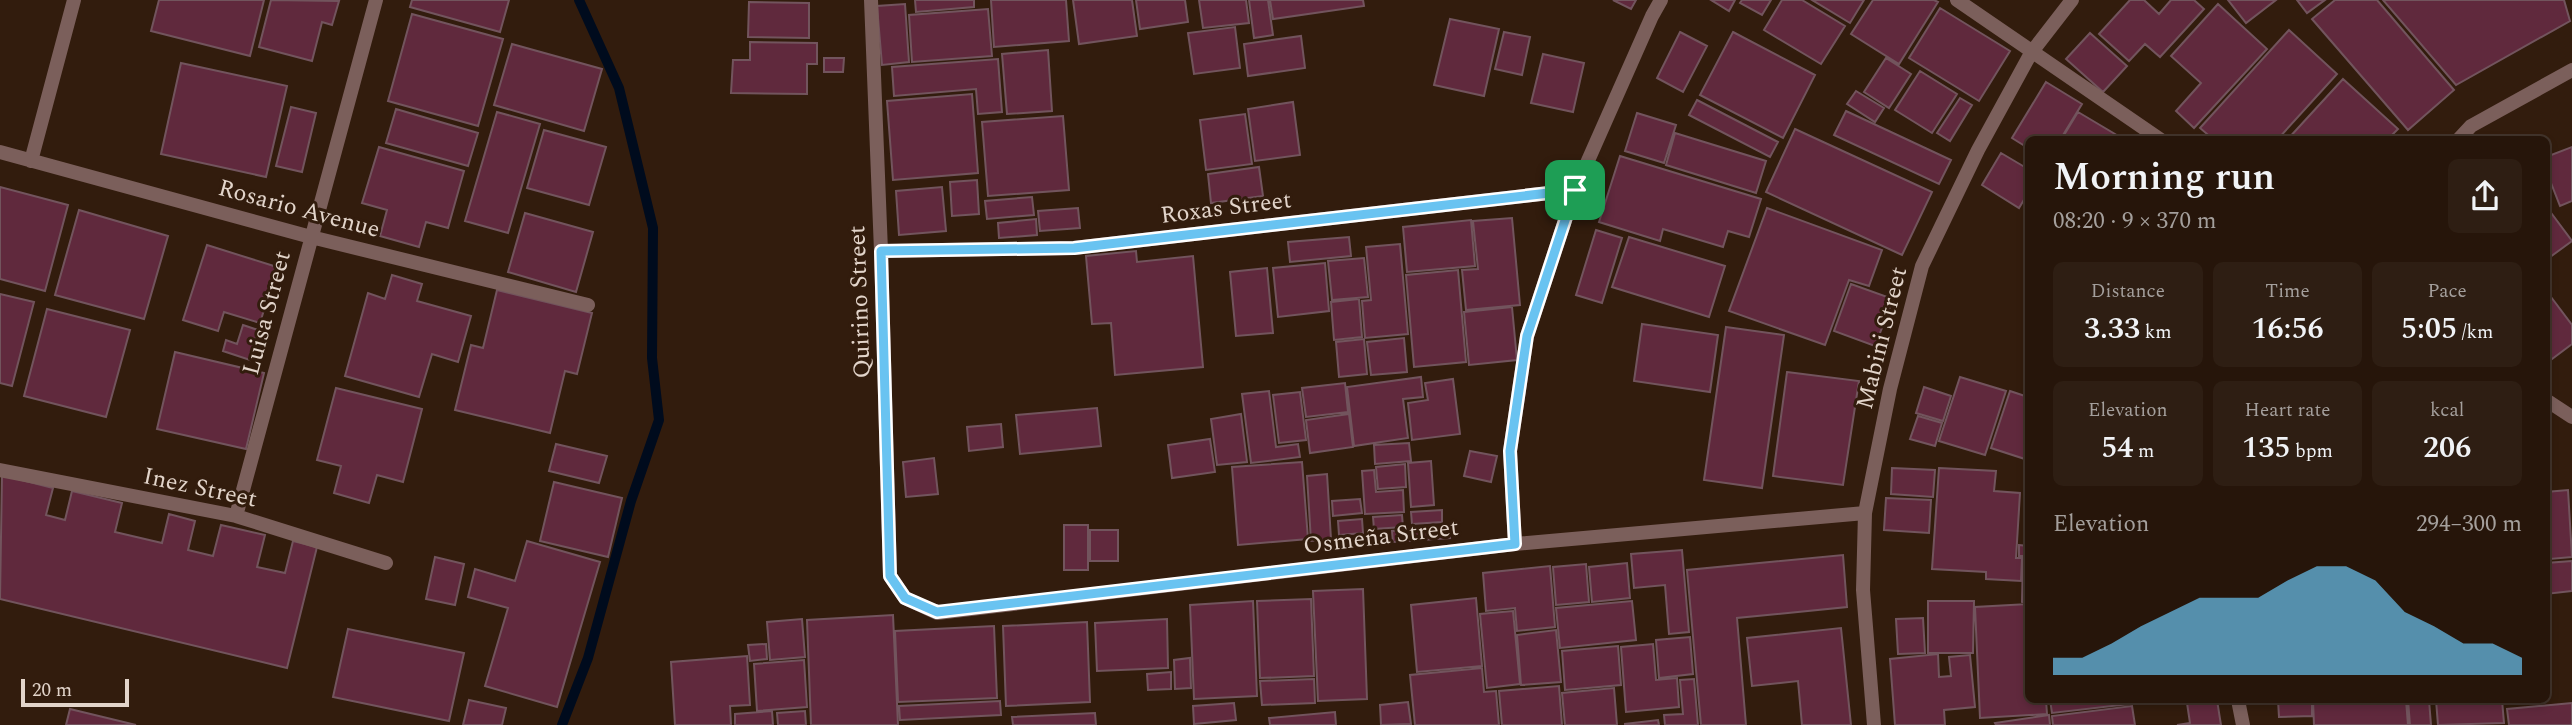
<!DOCTYPE html>
<html lang="en">
<head>
<meta charset="utf-8">
<style>
  body { margin:0; font-family:Spectral,serif; background:#2e1e13; color:#f1f3f6; height:100vh; display:flex; flex-direction:column; font-size:26px; white-space:nowrap }
  * { box-sizing:border-box; margin:0 }
  p { font-size:23px; color:#a49f9c }
  .icon { flex:none; width:38px; height:38px; fill:none; stroke:currentColor; stroke-width:2; stroke-linecap:round; stroke-linejoin:round }
  .map { position:relative; flex:1; overflow:hidden }
  .drawer { position:absolute; left:2025px; top:136px; width:525px; height:567px; display:flex; flex-direction:column; background:#26150a; border-radius:10px; box-shadow:0 4px 10px #0003,0 0 0 2px #42342b }
  .drawer>* { flex:none }
  .scale { position:absolute; left:21px; bottom:18px; width:108px; box-sizing:border-box; padding-left:7px; border:4px solid #e2d4ca; border-top:0; font-size:19px; line-height:24px; white-space:nowrap; color:#e2d4ca; -webkit-text-stroke:5px #321c0d; paint-order:stroke }
  .pin { position:absolute; display:grid; place-items:center; width:60px; height:60px; color:#fff; margin:-30px; border-radius:14px; box-shadow:0 4px 10px #0006 }
  .round { display:grid; place-items:center; flex:none; width:74px; height:74px; border-radius:10px; background:#2e1e13 }
  .summary { display:flex; align-items:center; justify-content:space-between; height:119px; padding:0 28px }
  h1 { font-size:38px; font-weight:600; line-height:52px }
  .figures { display:grid; grid-template-columns:repeat(3,1fr); gap:10px; height:119px; padding:7px 28px }
  .figures div { display:grid; align-content:center; border-radius:10px; background:#2e1e13; text-align:center }
  .figures b { font-size:30px; font-weight:600 }
  .figures small { font-size:19px; font-weight:400 }
  .figures p { font-size:19px }
  .chart { height:196px; padding:14px 28px }
  .chart p { display:flex; justify-content:space-between }
  .chart svg { width:100%; height:126px; margin-top:7px; fill:#69c3f1; opacity:.7 }
  .map>svg:first-child { display:block }
  .lines { fill:none; stroke-linecap:round; stroke-linejoin:round }
  .stream { stroke:#000b1d; stroke-width:10 }
  .building { fill:#60293d; stroke:#72545d; stroke-width:2 }
  .street { stroke:#7b5f5b; stroke-width:14 }
  .route-casing { stroke:#fff; stroke-width:14 }
  .route { stroke:#69c3f1; stroke-width:9 }
  .labels { text-anchor:middle; dominant-baseline:central; stroke-width:6; stroke-linejoin:round; paint-order:stroke }
  .street-label { font-size:24px; fill:#e2d4ca; stroke:#321c0d }
</style>
</head>
<body>
<div class="map">
<svg width="2572" height="725" viewBox="0 0 2572 725">
  <rect width="100%" height="100%" fill="#321c0d"/>
  <g class="lines">
    <path class="stream" d="M562,725l26,-67 43,-157 28,-81 -7,-62 1,-130 -34,-140 -40,-88"/>
  </g>
  <path class="building" d="M159,0h105l-14,56 -99,-25z
    M271,0l68,1 -7,24 -10,-3 -10,39 -53,-14z
    M412,0h97l-9,32 -90,-25z
    M915,0h59v7l-58,5z
    M991,0h75l3,41 -75,6z
    M1073,0h59l5,36 -58,8z
    M1136,0h49l3,22 -48,7z
    M1199,0h47l3,23 -46,5z
    M1249,0h19l5,35 -19,3z
    M1270,0h93l1,6 -91,13z
    M1613,0h23l-5,9z
    M1711,0h24l-6,11z
    M1742,0h29l-9,15 -22,-12z
    M1782,0h20l43,26 -24,38 -57,-34z
    M1812,0h52l-14,23z
    M1873,0h61l4,2 -39,62 -48,-30z
    M2130,0h14l15,14 12,-14h23l10,9 -44,48 -15,-13 -16,17 -30,-27z
    M2228,0h48l-30,23z
    M2297,0h28l-18,13z
    M2335,0h42l77,90 -46,40 -96,-111z
    M2383,0h181l6,21 -114,64z
    M749,2l60,1v35l-61,-1z
    M905,4l4,58 -27,3 -5,-59z
    M2218,4l49,45 -73,79 -18,-17 25,-28 -30,-27z
    M1940,8l70,43 -31,50 -70,-43z
    M988,9l4,47 -80,6 -3,-47z
    M412,14l91,25 -25,87 -90,-25z
    M1450,19l49,10 -15,67 -50,-11z
    M1235,27l5,41 -46,6 -6,-41z
    M2289,30l48,44 -60,66h-63l-14,-12z
    M1504,32l26,5 -8,38 -27,-6z
    M1680,32l27,14 -24,46 -26,-14z
    M1733,32l82,43 -32,63 -83,-43z
    M2090,33l37,33 -24,26 -37,-33z
    M1301,36l4,32 -57,8 -4,-32z
    M750,42l67,1v21h-10v30l-76,-1 2,-33h17z
    M512,44l90,25 -18,62 -90,-26z
    M1048,50l4,61 -45,3 -5,-60z
    M1543,54l41,9 -11,49 -42,-9z
    M824,58h20l-1,14h-19z
    M1886,58l25,16 -22,34 -25,-16z
    M998,59l4,53 -24,2 -2,-25 -82,7 -2,-29z
    M181,63l106,23 -21,91 -105,-23z
    M1920,71l37,23 -25,39 -37,-23z
    M2343,79l55,50 -11,11h-100z
    M2046,82l36,22 -22,36h-32v8l-16,-10z
    M1856,91l28,17 -9,14 -28,-18z
    M972,94l6,79 -85,7 -6,-79z
    M1960,98l12,7 -22,36 -13,-8z
    M1697,100l81,42 -8,15 -81,-42z
    M1293,102l7,53 -45,6 -7,-52z
    M291,107l25,6 -14,59 -26,-6z
    M396,109l82,24 -10,33 -82,-23z
    M1846,111l105,49 -12,24 -105,-49z
    M497,112l43,12 -32,109 -43,-12z
    M2078,112l47,28h-64z
    M1637,113l39,12 -12,38 -39,-12z
    M1245,114l7,50 -46,6 -6,-50z
    M1063,116l6,74 -81,6 -6,-74z
    M1795,129l137,63 -30,63 -136,-63z
    M544,130l62,17 -17,58 -62,-17z
    M1675,133l91,28 -10,32 -90,-28z
    M379,147l85,24 -16,57 -22,-6 -7,25 -39,-11 7,-26 -25,-7z
    M2572,147v54l-12,5 -14,-36v-13z
    M2001,153l27,16v24l-9,15 -37,-23z
    M1620,156l141,43 -12,38 -21,-6 -5,16 -60,-18 -3,12 -61,-19z
    M1259,167l4,29 -52,7 -3,-29z
    M977,180l2,34 -27,2 -2,-34z
    M0,187l68,18 -23,86 -45,-12z
    M942,187l4,44 -47,4 -3,-44z
    M1032,197l2,18 -47,4 -2,-18z
    M2546,206l26,35 -26,19z
    M1078,208l2,20 -40,3 -2,-20z
    M1767,208l115,42 -13,36 -20,-6 -24,65 -96,-34z
    M79,210l89,26 -24,83 -89,-24z
    M525,213l68,19 -17,60 -68,-20z
    M1512,218l8,87 -54,5 -4,-40 16,-1 -5,-48z
    M1036,219l1,16 -38,3 -1,-15z
    M1471,220l4,46 -68,6 -4,-45z
    M1596,230l26,8 -20,65 -26,-8z
    M1349,237l2,19 -61,6 -2,-20z
    M1629,237l96,29 -16,51 -97,-30z
    M1400,244l8,90 -43,4 -3,-37 9,-1 -5,-53z
    M207,245l70,22 -17,56 -36,-11 -6,19 -35,-11z
    M1136,251l1,11 56,-6 10,111 -88,8 -4,-52 -19,1 -6,-68z
    M1364,258l4,39 -36,3 -4,-39z
    M1325,263l4,48 -51,6 -5,-49z
    M1267,268l6,65 -37,3 -6,-64z
    M1458,270l8,92 -52,5 -8,-92z
    M392,275l30,9 -5,17 54,15 -13,46 -26,-8 -13,43 -74,-21 23,-83 17,6z
    M1851,284l42,15 -18,47 -41,-15z
    M497,290l95,23 -15,61 -12,-3 -15,62 -95,-23 16,-65 12,3z
    M2548,293l24,32v19l-24,18z
    M0,294l34,8 -22,84 -12,-3z
    M1359,299l3,38 -28,3 -3,-38z
    M1512,307l5,53 -48,5 -5,-53z
    M47,309l83,21 -24,87 -82,-21z
    M1642,324l76,11 -8,57 -76,-11z
    M243,325l15,5 -8,30 -27,-9 3,-11 11,4z
    M1726,327l58,8 -22,153 -58,-8z
    M1404,338l3,34 -36,3 -4,-33z
    M1364,339l3,35 -28,3 -3,-35z
    M175,352l89,21 -18,76 -89,-20z
    M1787,372l72,9 -16,104 -70,-9z
    M1421,377l2,20 -20,2 5,39 -54,8 -7,-59z
    M1960,377l46,14 -21,64 -46,-14z
    M1453,379l7,55 -48,6 -4,-37 20,-3 -3,-17z
    M1345,383l3,29 -42,5 -4,-29z
    M1924,387l27,9 -8,25 -27,-8z
    M336,388l86,21 -19,73 -26,-7 -8,28 -35,-10 7,-27 -24,-6z
    M1269,391l7,56 22,-3 2,13 -49,6 -9,-69z
    M2010,391l18,6v63l-37,-12z
    M1300,392l6,48 -27,3 -6,-48z
    M1097,408l4,38 -81,8 -4,-39z
    M1241,414l6,48 -30,3 -6,-46z
    M1349,414l4,33 -43,6 -4,-33z
    M1918,416l24,7 -7,23 -25,-7z
    M1001,424l2,23 -34,4 -2,-24z
    M1210,439l5,33 -43,6 -4,-33z
    M1409,443l2,18 -36,3 -1,-19z
    M556,444l51,12 -8,27 -50,-12z
    M1470,451l27,5 -6,26 -27,-6z
    M934,458l4,36 -32,3 -3,-35z
    M1431,461l3,44 -23,2 -3,-44z
    M1302,462l6,77 -70,6 -6,-78z
    M1405,464l1,23 -28,2 -2,-22z
    M1892,468l43,2 -2,27 -42,-3z
    M1939,468l57,3 -2,20 26,2 -4,65h6l-1,23 -35,-2v-7l-54,-3z
    M1374,470l2,22 27,-2 1,22 -39,2 -3,-43z
    M1327,474l4,65 -20,2 -4,-65z
    M2,475l51,13 -7,27 19,5 7,-29 50,12 -7,29 47,11 7,-29 26,7 -7,29 25,6 8,-31 44,10 -8,32 28,6 8,-32 24,6 -30,121 -287,-69z
    M554,482l68,16 -14,59 -68,-16z
    M2568,490l4,67 -22,2 -4,-67z
    M1886,498l45,2 -2,33 -45,-3z
    M1360,499l2,14 -29,3 -1,-15z
    M1442,510v12l-30,2 -1,-12z
    M1402,515l1,12 -29,2 -1,-12z
    M1362,519l1,14 -24,2 -1,-14z
    M1064,525h24v45h-24z
    M1449,527l1,11 -57,4 -1,-11z
    M1090,530h28v31h-28z
    M527,541l73,21 -43,145 -72,-21 23,-78 -40,-11 7,-28 40,12z
    M2019,545l9,1v57l-6,-1 1,-46h-4z
    M1682,550l7,82 -20,2 -4,-49 -31,3 -3,-34z
    M1843,555l4,52 -110,11 9,107h-45l-14,-155z
    M435,557l29,7 -9,41 -29,-6z
    M2572,561v30l-26,3v-31z
    M1627,563l3,35 -38,4 -3,-35z
    M1586,564l3,38 -33,3 -3,-38z
    M1550,566l5,61 -38,4 -2,-23 -29,3 -3,-38z
    M1363,589l4,110 -49,2 -5,-110z
    M1476,598l6,68 -65,6 -6,-67z
    M1311,599l3,77 -54,2 -3,-77z
    M1253,601l4,95 -63,3 -4,-94z
    M1632,601l4,39 -76,8 -4,-40z
    M1928,601h46l-1,52h-45z
    M2028,604v96h18l1,14 -67,4 -5,-111z
    M1513,611l7,73 -33,4 -7,-74z
    M893,615l5,110h-87l-4,-105z
    M1923,618l2,35 -27,1 -2,-35z
    M802,619l3,38 -35,3 -3,-38z
    M1167,619l1,49 -71,3 -2,-48z
    M1087,622l3,80 -84,4 -3,-80z
    M994,626l3,72 -99,4 -3,-71z
    M1841,628l10,97h-49l-4,-44 -46,5 -5,-48z
    M348,629l116,24 -15,68 -116,-24z
    M1556,630l5,52 -40,3 -4,-50z
    M1690,637l3,37 -34,4 -3,-38z
    M766,644l1,15 -17,2 -2,-16z
    M1653,644l3,36 21,-2 2,29 -53,5 -5,-65z
    M1618,646l3,39 -56,5 -3,-39z
    M1938,654l1,23 12,-1 -2,-19 21,-2 5,52 -31,3 1,15h-50l-5,-66z
    M747,656l3,49 -20,1 1,19h-56l-4,-63z
    M1190,658l1,30 -16,1 -1,-29z
    M804,660l3,47 -50,4 -3,-47z
    M1482,668l2,24 12,-1 3,34h-84l-5,-50z
    M1171,672v17l-23,1 -1,-16z
    M1314,679l1,24 -53,2 -2,-24z
    M1694,679l4,46h-33l-1,-10 19,-1 -3,-34z
    M1559,686l3,39h-60l-3,-34z
    M1614,688l3,37h-52l-3,-32z
    M469,700l37,8 -4,17h-39z
    M2050,700h114l-112,13z
    M2206,700h11l4,25h-44l13,-2 -3,-20z
    M2278,700h34v16l-33,1z
    M2313,700h93l2,25h-94z
    M2408,700h21l2,25h-21z
    M2436,700h66l2,23 -66,2z
    M1000,701l1,14 -101,5 -1,-14z
    M1408,702l3,22 -30,1 -1,-20z
    M1234,703l2,17 -42,4 -1,-18z
    M2572,703v22h-63l-2,-16z
    M2132,706l3,19h-82l-1,-9z
    M70,709l66,16h-70z
    M772,711l1,14h-38v-11z
    M805,711l1,14h-28l-1,-12z
    M1335,712l1,13h-66l-1,-7z
    M1095,713l1,12h-83l-1,-8z
    M2049,715l1,10h-54l-1,-2z
    M1658,720l1,5h-34v-1z"/>
  <g class="lines">
    <path class="street" d="M871,0l10,251 9,325 15,22 32,15 578,-69 350,-31
      M1957,0l204,140
      M2458,140l13,-14 101,-56
      M0,152l311,85 277,68
      M31,161l43,-161
      M881,251l193,-3 501,-58
      M2546,400l26,17
      M0,470l236,46 150,47
      M236,516l140,-516
      M1515,544l-5,-93 17,-115 48,-146 77,-174 9,-16
      M2238,700l5,25
      M1874,725l-11,-135 2,-77 25,-124 32,-123 56,-116 53,-97 41,-53"/>
  </g>
  <g class="lines">
    <defs>
      <path id="route" d="M1575,190l-48,146 -17,115 5,93 -578,68 -32,-14 -15,-22 -9,-325 193,-3z"/>
    </defs>
    <use href="#route" class="route-casing"/>
    <use href="#route" class="route"/>
  </g>
  <g class="labels">
    <g class="street-label">
      <text transform="translate(1226 208) rotate(-7)">Roxas Street</text>
      <text transform="translate(299 209) rotate(15)">Rosario Avenue</text>
      <text transform="translate(860 302) rotate(-92)">Quirino Street</text>
      <text transform="translate(267 313) rotate(-75)">Luisa Street</text>
      <text transform="translate(1882 338) rotate(-76)">Mabini Street</text>
      <text transform="translate(200 488) rotate(12)">Inez Street</text>
      <text transform="translate(1381 537) rotate(-7)">Osmeña Street</text>
    </g>
  </g>
</svg>
<div class="scale">20 m</div>
<div class="pin" style="left:1575px;top:190px;background:#1e9e55"><svg class="icon" aria-label="arrive" viewBox="0 0 24 24"><path d="M6 21V4h12l-3 4 3 4H6"/></svg></div>
<section class="drawer">
<div class="summary"><div><h1>Morning run</h1><p>08:20 · 9 × 370 m</p></div><a class="round"><svg class="icon" aria-label="share" viewBox="0 0 24 24"><path d="M12 15V3M7 8l5-5 5 5M5 13v7h14v-7"/></svg></a></div>
<div class="figures">
<div><p>Distance</p><b>3.33<small> km</small></b></div>
<div><p>Time</p><b>16:56</b></div>
<div><p>Pace</p><b>5:05<small> /km</small></b></div>
</div>
<div class="figures">
<div><p>Elevation</p><b>54<small> m</small></b></div>
<div><p>Heart rate</p><b>135<small> bpm</small></b></div>
<div><p>kcal</p><b>206</b></div>
</div>
<div class="chart"><p><span>Elevation</span>294–300 m</p>
<svg viewBox="0 0 160 44" preserveAspectRatio="none"><path d="M0 44V38L10 38L20 33L30 27L40 22L50 17L60 17L70 17L80 11L90 6L100 6L110 11L120 22L130 27L140 33L150 33L160 38V44z"/></svg>
</div>
</section>
</div>
</body>
</html>
